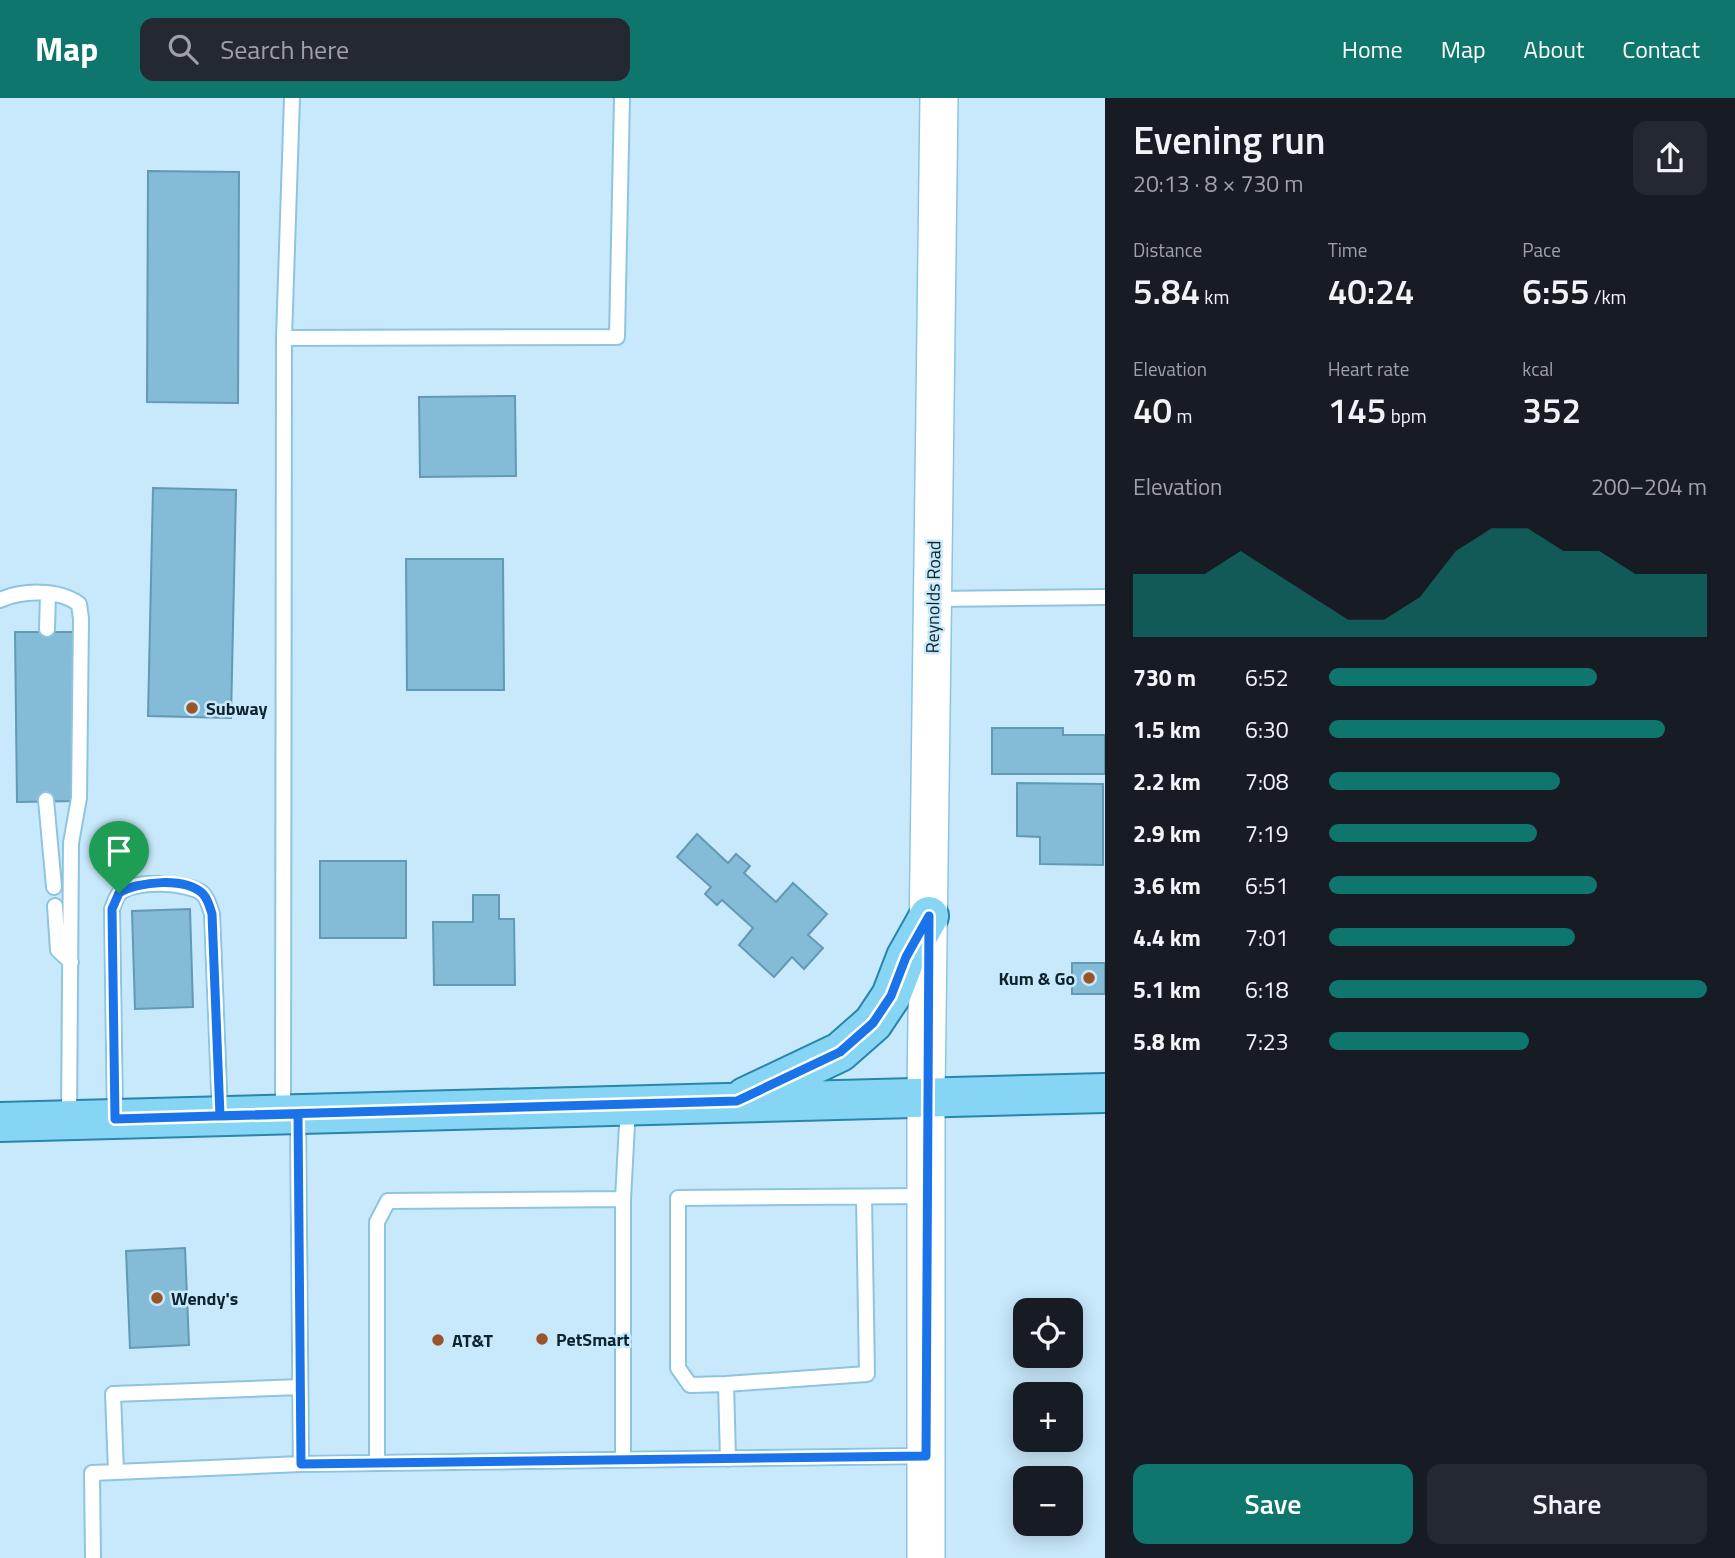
<!DOCTYPE html>
<html lang="en">
<head>
<meta charset="utf-8">
<style>
  body { margin:0; font-family:"Titillium Web",sans-serif; background:#242831; color:#f1f3f6; height:100vh; display:flex; flex-direction:column; font-size:26px; white-space:nowrap }
  * { box-sizing:border-box; margin:0 }
  p { font-size:23px; color:#9ea1a6 }
  .icon { flex:none; width:38px; height:38px; fill:none; stroke:currentColor; stroke-width:2; stroke-linecap:round; stroke-linejoin:round }
  .map { position:relative; flex:1; overflow:hidden }
  .panel { display:flex; flex-direction:column; background:#171b24; width:630px }
  .panel>* { flex:none }
  .buttons { position:absolute; left:1013px; top:1200px; display:grid; gap:14px }
  .buttons a { display:grid; place-items:center; width:70px; height:70px; border-radius:14px; background:#171b24; box-shadow:0 4px 18px #0003; font-size:35px }
  .pin { position:absolute; display:grid; place-items:center; width:60px; height:60px; color:#fff; margin:-72px -30px; border-radius:50% 50% 50% 0; rotate:-45deg; box-shadow:0 0 7px #0007 }
  .pin .icon { rotate:45deg }
  .round { display:grid; place-items:center; flex:none; width:74px; height:74px; border-radius:14px; background:#242831 }
  .head { display:flex; align-items:center; justify-content:space-between; height:119px; padding:0 28px }
  h1 { font-size:38px; font-weight:600; line-height:52px }
  .stats { display:grid; grid-template-columns:repeat(3,1fr); gap:10px; height:119px; padding:7px 28px }
  .stats div { display:grid; align-content:center }
  .stats b { font-size:35px; font-weight:600 }
  .stats small { font-size:19px; font-weight:400 }
  .stats p { font-size:19px }
  .chart { height:196px; padding:14px 28px }
  .chart p { display:flex; justify-content:space-between }
  .chart svg { width:100%; height:126px; margin-top:7px; fill:#0f766e; opacity:.7 }
  .button { display:flex; gap:14px; margin-top:auto; padding:14px 28px }
  .button a { flex:1; height:80px; border-radius:14px; background:#0f766e; color:#fff; font-size:28px; font-weight:600; line-height:80px; text-align:center }
  .button a+a { background:#242831; color:#f1f3f6 }
  ul { padding:0 28px; list-style:none; font-size:23px }
  li { display:grid; grid-template-columns:112px 84px 1fr; align-items:center; height:52px }
  li i { height:18px; border-radius:9px; background:#0f766e }
  header { display:flex; align-items:center; gap:42px; box-sizing:border-box; height:98px; padding:0 35px; background:#0f766e; color:#fff }
  header strong { font-size:33px }
  nav { display:flex; gap:38px; margin-inline-start:auto; font-size:24px }
  .search { width:490px; height:63px; background:#242831; display:flex; align-items:center; gap:18px; box-sizing:border-box; padding:0 24px; border-radius:14px; color:#9ea1a6; font-size:26px }
  main { display:flex; flex:1; min-height:0 }
  .map>svg:first-child { display:block }
  .building { fill:#84bbd7; stroke:#6299b4; stroke-width:2 }
  .lines { fill:none; stroke-linecap:round; stroke-linejoin:round }
  .lane-casing { stroke:#8dc5e1; stroke-width:18 }
  .secondary-casing { stroke:#8dc5e1; stroke-width:40 }
  .primary-casing { stroke:#2885ab; stroke-width:42 }
  .lane { stroke:#fff; stroke-width:14 }
  .secondary { stroke:#fff; stroke-width:37 }
  .primary { stroke:#87d5f5; stroke-width:38 }
  .route-casing { stroke:#fff; stroke-width:14 }
  .route { stroke:#1a73e8; stroke-width:9 }
  .poi-dot { fill:#995429; stroke:#c8e9fb; stroke-width:2.5 }
  .labels { text-anchor:middle; dominant-baseline:central; stroke-width:5; stroke-linejoin:round; paint-order:stroke }
  .street-label { font-size:18px; fill:#0d242e; stroke:#c8e9fb }
  .poi-label { font-size:18px; font-weight:bold; fill:#0d242e; stroke:#c8e9fb; text-anchor:start }
</style>
</head>
<body>
<header>
<strong>Map</strong>
<div class="search"><svg class="icon" aria-label="search" viewBox="0 0 24 24"><circle cx="10" cy="10" r="6"/><path d="M15 15l6 6"/></svg>Search here</div>
<nav><a>Home</a><a>Map</a><a>About</a><a>Contact</a></nav>
</header>
<main>
<div class="map">
<svg width="1105" height="1460" viewBox="0 0 1105 1460">
  <rect width="100%" height="100%" fill="#c8e9fb"/>
  <path class="building" d="M148,73l91,1 -1,231 -91,-1z
    M515,298l1,80 -96,1 -1,-80z
    M153,390l83,2 -5,228 -83,-2z
    M406,461h97l1,131h-97z
    M15,534h61l2,169 -61,1z
    M992,630h71v7h42v39h-113z
    M1017,685l86,1v81l-63,-1v-27l-23,-1z
    M697,736l31,29 8,-9 14,12 -6,7 32,29 17,-19 34,31 -19,21 15,13 -19,21 -12,-12 -18,20 -35,-32 14,-17 -31,-28 -5,5 -12,-11 6,-7 -34,-30z
    M320,763h86v77h-86z
    M473,797h26v24h15l1,66h-81l-1,-63h40z
    M190,811l3,98 -58,2 -3,-98z
    M1072,865h33v31h-33z
    M185,1150l4,97 -59,3 -4,-97z"/>
  <g class="lines">
    <defs>
      <path id="lane" d="M284,240l333,-1 5,-239
        M935,501l170,-2
        M0,502c22,-10 59,-11 79,4l2,15 -2,179 -8,45 -2,277
        M47,531l1,-35
        M46,702l8,87
        M55,808l3,44 13,12
        M283,1014l1,-774 8,-240
        M298,1017l3,349
        M115,1019l-3,-208c2,-5 4,-12 7,-15 12,-15 71,-12 84,0 5,5 7,14 9,20l8,200
        M726,1286l141,-10 -3,-177
        M728,1361l-2,-75 -36,1 -12,-17v-170l247,-2
        M623,1362v-261l5,-93
        M377,1365v-241l11,-21 235,-2
        M116,1374l-3,-78 187,-7
        M93,1460l-1,-85 209,-9 624,-8"/>
      <path id="secondary" d="M926,1460v-462l13,-998"/>
      <path id="primary" d="M745,999l95,-45 33,-29 18,-27 15,-39 23,-41
        M0,1024l1105,-29"/>
    </defs>
    <use href="#lane" class="lane-casing"/>
    <use href="#secondary" class="secondary-casing"/>
    <use href="#primary" class="primary-casing"/>
    <use href="#lane" class="lane"/>
    <use href="#secondary" class="secondary"/>
    <use href="#primary" class="primary"/>
  </g>
  <g class="lines">
    <defs>
      <path id="route" d="M119,795c19,-12 67,-16 84,1 5,5 7,14 9,20l8,202 78,-2 3,350 625,-8 3,-540 -23,41 -15,39 -18,27 -33,29 -103,49 -455,13 -167,5 -3,-210 7,-16"/>
    </defs>
    <use href="#route" class="route-casing"/>
    <use href="#route" class="route"/>
  </g>
  <g class="poi-dot">
    <circle cx="192" cy="610" r="7"/>
    <circle cx="1089" cy="880" r="7"/>
    <circle cx="157" cy="1200" r="7"/>
    <circle cx="542" cy="1241" r="7"/>
    <circle cx="438" cy="1242" r="7"/>
  </g>
  <g class="labels">
    <g class="street-label">
      <text transform="translate(933 499) rotate(-89)">Reynolds Road</text>
    </g>
    <g class="poi-label">
      <text x="206" y="610">Subway</text>
      <text x="1075" y="880" text-anchor="end">Kum &amp; Go</text>
      <text x="171" y="1200">Wendy's</text>
      <text x="556" y="1241">PetSmart</text>
      <text x="452" y="1242">AT&amp;T</text>
    </g>
  </g>
</svg>
<div class="buttons">
<a><svg class="icon" aria-label="locate" viewBox="0 0 24 24"><circle cx="12" cy="12" r="6"/><path d="M12 2v4M12 18v4M2 12h4M18 12h4"/></svg></a>
<a>+</a>
<a>−</a>
</div>
<div class="pin" style="left:119px;top:795px;background:#1e9e55"><svg class="icon" aria-label="arrive" viewBox="0 0 24 24"><path d="M6 21V4h12l-3 4 3 4H6"/></svg></div>
</div>
<section class="panel">
<div class="head"><div><h1>Evening run</h1><p>20:13 · 8 × 730 m</p></div><a class="round"><svg class="icon" aria-label="share" viewBox="0 0 24 24"><path d="M12 15V3M7 8l5-5 5 5M5 13v7h14v-7"/></svg></a></div>
<div class="stats">
<div><p>Distance</p><b>5.84<small> km</small></b></div>
<div><p>Time</p><b>40:24</b></div>
<div><p>Pace</p><b>6:55<small> /km</small></b></div>
</div>
<div class="stats">
<div><p>Elevation</p><b>40<small> m</small></b></div>
<div><p>Heart rate</p><b>145<small> bpm</small></b></div>
<div><p>kcal</p><b>352</b></div>
</div>
<div class="chart"><p><span>Elevation</span>200–204 m</p>
<svg viewBox="0 0 160 44" preserveAspectRatio="none"><path d="M0 44V22L10 22L20 22L30 14L40 22L50 30L60 38L70 38L80 30L90 14L100 6L110 6L120 14L130 14L140 22L150 22L160 22V44z"/></svg>
</div>
<ul>
<li><b>730 m</b>6:52<i style="width:71%"></i></li>
<li><b>1.5 km</b>6:30<i style="width:89%"></i></li>
<li><b>2.2 km</b>7:08<i style="width:61%"></i></li>
<li><b>2.9 km</b>7:19<i style="width:55%"></i></li>
<li><b>3.6 km</b>6:51<i style="width:71%"></i></li>
<li><b>4.4 km</b>7:01<i style="width:65%"></i></li>
<li><b>5.1 km</b>6:18<i style="width:100%"></i></li>
<li><b>5.8 km</b>7:23<i style="width:53%"></i></li>
</ul>
<div class="button"><a>Save</a><a>Share</a></div>
</section>
</main>
</body>
</html>
